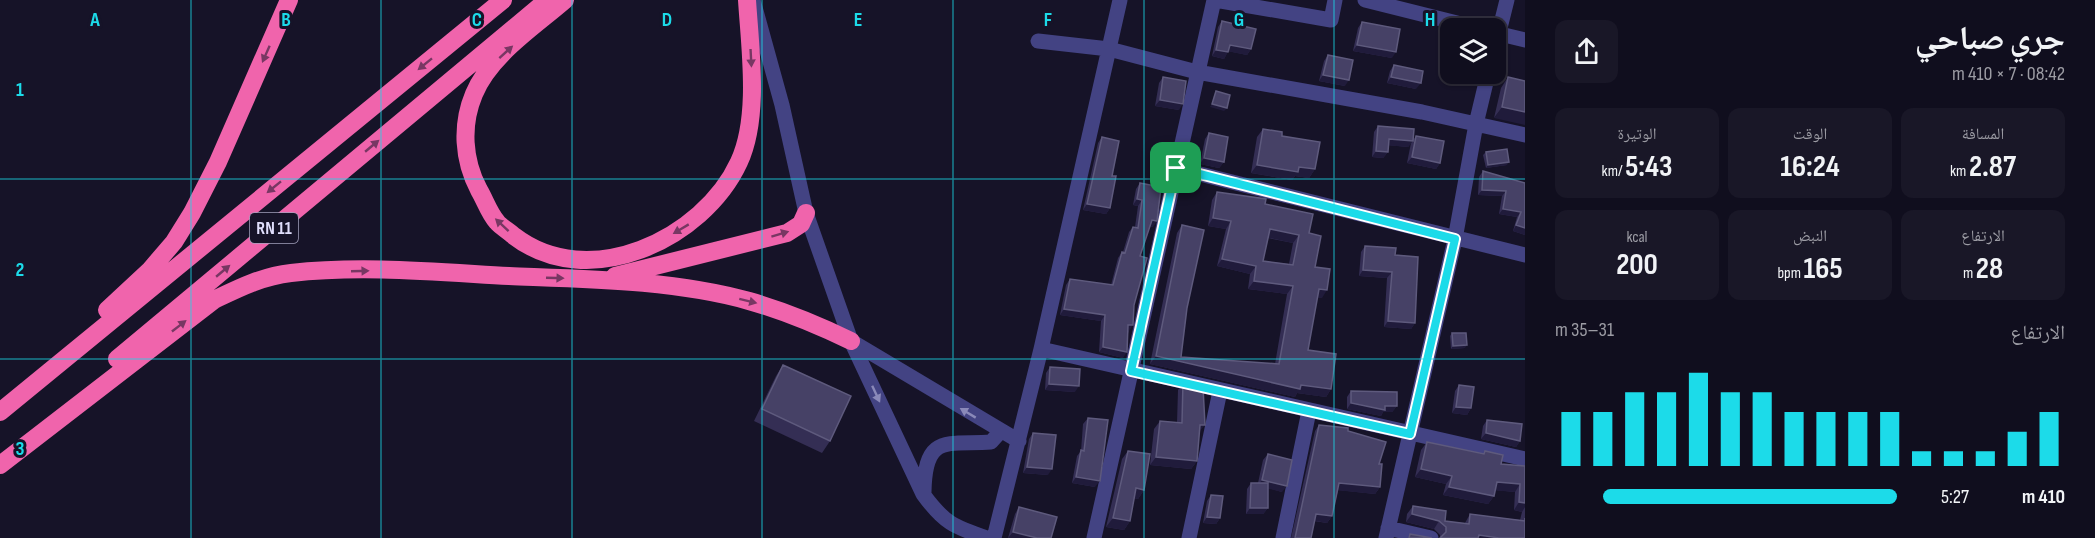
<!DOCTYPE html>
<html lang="ar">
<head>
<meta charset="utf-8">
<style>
  body { margin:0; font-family:"Sofia Sans Condensed","Noto Naskh Arabic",sans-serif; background:#191727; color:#f1f3f6; direction:rtl; height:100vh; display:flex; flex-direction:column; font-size:22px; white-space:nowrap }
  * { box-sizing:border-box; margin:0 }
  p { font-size:20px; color:#9c9ca4 }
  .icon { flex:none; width:33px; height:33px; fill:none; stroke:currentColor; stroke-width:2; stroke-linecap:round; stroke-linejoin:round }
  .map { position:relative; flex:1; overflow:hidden; direction:ltr }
  .side { display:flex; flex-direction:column; background:#100e1e; width:570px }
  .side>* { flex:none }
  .controls { position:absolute; left:1440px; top:18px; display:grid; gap:12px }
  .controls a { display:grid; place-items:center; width:66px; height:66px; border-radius:12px; background:#100e1e; box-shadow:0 2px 4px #0004,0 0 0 2px #302e3c; font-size:30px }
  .pin { position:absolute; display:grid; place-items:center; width:51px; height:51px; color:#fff; margin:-26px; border-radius:12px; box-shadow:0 3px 9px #0006 }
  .round { display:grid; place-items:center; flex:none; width:63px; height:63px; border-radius:12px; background:#191727 }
  .summary { display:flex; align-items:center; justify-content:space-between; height:102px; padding:0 30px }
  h1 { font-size:33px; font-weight:700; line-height:45px }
  .figures { display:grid; grid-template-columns:repeat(3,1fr); gap:9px; height:102px; padding:6px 30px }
  .figures div { display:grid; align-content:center; border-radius:12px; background:#191727; text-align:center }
  .figures b { font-size:30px; font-weight:700 }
  .figures small { font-size:16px; font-weight:400 }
  .figures p { font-size:16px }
  .chart { height:168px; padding:12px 30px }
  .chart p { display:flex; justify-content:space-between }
  .chart svg { width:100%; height:108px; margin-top:6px; stroke:#1cdbe9; stroke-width:6 }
  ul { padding:0 30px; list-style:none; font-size:20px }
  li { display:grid; grid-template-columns:96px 72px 1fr; align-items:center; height:45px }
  li i { height:15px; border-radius:8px; background:#1cdbe9 }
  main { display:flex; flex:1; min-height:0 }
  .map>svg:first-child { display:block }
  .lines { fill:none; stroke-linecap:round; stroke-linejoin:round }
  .minor { stroke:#434383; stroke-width:15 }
  .highway { stroke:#f064ac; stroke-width:18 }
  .wall { fill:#342e54; fill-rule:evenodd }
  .shaded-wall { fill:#201b3b }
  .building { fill:#464166; stroke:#5e5a7d; stroke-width:1.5; fill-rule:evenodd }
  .oneway { fill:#783763 }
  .oneway2 { fill:#8a89b9 }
  .route-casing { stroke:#fff; stroke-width:12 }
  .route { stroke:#1cdbe9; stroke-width:8 }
  .grid { fill:none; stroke:#1cdbe9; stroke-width:1.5; stroke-opacity:0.55 }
  .labels { text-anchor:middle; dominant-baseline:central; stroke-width:6; stroke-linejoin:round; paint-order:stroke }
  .shield { fill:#161328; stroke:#a3a1bc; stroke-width:1.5 }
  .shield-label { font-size:18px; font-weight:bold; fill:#e0defc }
  .grid-label { font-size:20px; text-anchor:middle; font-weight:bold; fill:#1cdbe9; stroke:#161328; stroke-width:6; stroke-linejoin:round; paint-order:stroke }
</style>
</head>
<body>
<main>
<section class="side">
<div class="summary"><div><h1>جري صباحي</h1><p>08:42 · 7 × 410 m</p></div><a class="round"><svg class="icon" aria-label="share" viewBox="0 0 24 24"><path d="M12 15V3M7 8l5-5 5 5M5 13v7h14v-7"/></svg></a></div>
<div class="figures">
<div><p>المسافة</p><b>2.87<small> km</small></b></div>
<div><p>الوقت</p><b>16:24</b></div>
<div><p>الوتيرة</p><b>5:43<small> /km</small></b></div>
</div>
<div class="figures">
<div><p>الارتفاع</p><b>28<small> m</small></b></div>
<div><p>النبض</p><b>165<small> bpm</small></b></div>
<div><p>kcal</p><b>200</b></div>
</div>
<div class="chart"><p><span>الارتفاع</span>31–35 m</p>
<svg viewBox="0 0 160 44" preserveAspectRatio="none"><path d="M5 44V22M15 44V22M25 44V14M35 44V14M45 44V6M55 44V14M65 44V14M75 44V22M85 44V22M95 44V22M105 44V22M115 44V38M125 44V38M135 44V38M145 44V30M155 44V22"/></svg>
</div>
<ul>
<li><b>410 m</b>5:27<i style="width:86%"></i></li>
</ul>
</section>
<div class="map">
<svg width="1525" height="538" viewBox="0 0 1525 538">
  <rect width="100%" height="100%" fill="#161328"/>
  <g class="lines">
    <path class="minor" d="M753,0l29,105 24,108 45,128 72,153c21,29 31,33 64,44
      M1215,0l116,20 4,-20
      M1365,0l112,28
      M1496,33l29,7
      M1038,41l71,8 88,23 225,40 103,23
      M1496,44l11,-44
      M1176,168l349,87
      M851,341l168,100
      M1041,349l484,110
      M924,492c1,-59 23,-47 67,-50l9,-10
      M1388,528l43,10
      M994,538l47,-189 79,-349
      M1094,538l120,-538
      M1189,538l31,-147
      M1283,538l26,-127
      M1386,538l69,-299 21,-115 12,-50"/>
    <path class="highway" d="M565,0c-31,27 -75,55 -91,94 -13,31 -11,66 5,96 6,10 10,23 18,32 4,5 12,9 17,14 74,57 189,4 225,-74 21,-45 11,-114 8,-162
      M615,276l172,-43 14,-9 5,-11
      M107,310l43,-40 24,-28 18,-29 26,-51 71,-162
      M117,359l428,-357
      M0,412l503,-412
      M0,465l214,-165c25,-12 49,-24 77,-27 71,-8 146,-1 218,3 77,3 166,4 240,25 35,10 69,24 102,40"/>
  </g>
  <path class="wall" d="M1222,21l29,28 -4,6 -19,-4 -4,8 -12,-3 6,-29z
    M1362,22l30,36 -39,-7 5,-23z
    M1328,55l17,31 -26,-5 5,-20z
    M1394,65l22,24 -29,-6 3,-12z
    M1163,77l16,33 -24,-4 4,-23z
    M1508,77l17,4 -31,37 7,-30z
    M1378,126l35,14 3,-4 24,27 -4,6 -29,-6 4,-20 -3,4 -20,-2v7l-5,6 -11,-1 2,-25z
    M1263,129l19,7 33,33 -6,9 -14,-2 -3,4 -41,-7 6,-36z
    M1209,133l15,29 -5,6 -19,-4 5,-25z
    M1102,137l10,39 -2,32 -4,6 -23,-4 15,-67z
    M1486,152l21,13 -21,3 -3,-13z
    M1483,171l42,12v52l-12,-4 4,-14 -18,-3 3,-18 -24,-1 1,-18z
    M1140,183l13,44 -3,-1 -10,30 -6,49 -11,53 -24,-6 2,-31 -41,-6 6,-30 4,-6 41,6 7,-27 4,-6h1l6,-20 4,-5h2l3,-21 -5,-1 3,-16z
    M1217,192l48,12 44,29 6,34 7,31 -5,-1 -9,53 23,39 -5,8 -29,-4 -2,4 -145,-33 27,-131 5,-8 5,83 -6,49 94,7 12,-70 -39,-5 2,-15 -33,-8 9,-37 -18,-3 4,-26zM1268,238l25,5 -4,21 -26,-3z
    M1365,246l30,9 20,68 -4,6 -27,-2 3,-49 -28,-2 2,-24z
    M1452,333l13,15 -14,1 -1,-13z
    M783,365l47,76 -8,12 -68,-32 22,-45z
    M1050,367l25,25 -30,-2 1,-17z
    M1183,382l14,79 -6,8 -41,-4 4,-36 6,-8 17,2 1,-33z
    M1459,385l12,23 -4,7 -15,-2 3,-22z
    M1351,391l46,15 -5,6h-9l-2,4 -34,-7v-12z
    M1088,418l7,69 -23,-4 5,-27 4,-5 2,-27z
    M1487,420l33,21 -4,6 -35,-8 2,-13z
    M1319,425l29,6 31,33 1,23 -5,7 -37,-4 -6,26 -5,7 -13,-2 -3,17h-20l24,-107z
    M1033,433l15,42 -25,-2 6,-34z
    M1427,442l56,12 2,-3 16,13 24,2v72h-85v-3l-6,-6 -28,-7 1,-8 6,-8 32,15 20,2 5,-9 50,6 2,-8 -8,-2 1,-18 -20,-2 -1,6 -6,8 -45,-9 3,-11 -31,-7 6,-27z
    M1128,451l16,39 -6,9 -4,-1 -4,23 -6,9 -18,-3 16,-68z
    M1268,454l14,38 -14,-4v20l-5,6h-17l1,-25 4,-6h7l5,-23z
    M1211,495l9,23 -4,6 -13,-1 4,-22z
    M1019,507l32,31h-43l7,-24z"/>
  <path class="shaded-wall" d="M1230,45l21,4 -4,6 -21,-4z
    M1357,45l39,7 -4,6 -39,-7z
    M1216,50l12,2 -4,7 -12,-3z
    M1323,75l26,5 -4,6 -26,-5z
    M1391,77l30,6 -5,6 -29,-6z
    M1160,100l23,4 -4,6 -24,-4z
    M1212,104l15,4 -3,3 -14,-4z
    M1502,107l23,5v13l-31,-7z
    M1389,139l24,2 -5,6 -23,-2z
    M1376,151l12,1 -5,6 -11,-1z
    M1412,157l28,6 -4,6 -29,-6z
    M1204,158l20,4 -5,6 -19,-4z
    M1509,162l-2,3 -21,3 2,-3z
    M1257,165l42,2 16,2 -6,9 -14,-2 -3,4 -41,-7z
    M1482,190l24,1 -4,5 -24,-1z
    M1137,199l5,1 -4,6 -5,-1z
    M1087,204l23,4 -4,6 -23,-4z
    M1503,209l18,3 -4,5 -18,-3z
    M1213,218l18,3 -5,8 -18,-3z
    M1152,220l5,1 -4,6 -5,-1z
    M1516,225l9,3v7l-12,-4z
    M1270,229l29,6 -6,8 -28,-6z
    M1222,259l34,7 -6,8 -33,-8z
    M1363,270l29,2 -5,6 -28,-2z
    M1254,281l39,5 -6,8 -39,-5z
    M1319,289l8,1 -5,8 -9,-1z
    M1064,309l41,6 -4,6 -41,-6z
    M1388,321l27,2 -4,6 -27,-2z
    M1128,325h5l-4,6h-5z
    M1467,345l-2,3 -14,1 2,-3z
    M1103,347l24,5 -4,6 -24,-6z
    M1156,356l145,29 30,4 -5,8 -29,-4 -2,4 -145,-33z
    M1049,384l30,2 -4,6 -30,-2z
    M1351,403l34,3h12l-5,6h-9l-2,4 -34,-7z
    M1456,407l15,1 -4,7 -15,-2z
    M1200,425h5l-6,7z
    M1486,433l34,8 -4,6 -35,-8z
    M1156,457l41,4 -6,8 -41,-4z
    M1027,467l25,2 -4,6 -25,-2z
    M1421,469l31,7 -6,8 -31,-7z
    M1076,477l24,4 -5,6 -23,-4z
    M1262,480l25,6 -5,6 -25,-6z
    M1497,482l23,2 -5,8 -24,-2z
    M1339,483l41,4 -5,7 -40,-4z
    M1449,487l45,9 -6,8 -45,-9z
    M1136,488l8,2 -6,9 -9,-2z
    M1519,502l6,1v4l-3,5 -8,-2z
    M1250,508h18l-5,6h-17z
    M1316,514l16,2 -5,7 -16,-3z
    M1412,514l27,7 -5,8 -28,-7z
    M1207,517l13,1 -4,6 -13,-1z
    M1113,518l17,3 -6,9 -18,-3z
    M1013,532l24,6h-29z
    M1479,535l20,3h-22z"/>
  <path class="building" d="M1222,21l34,8 -5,20 -21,-4 -2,7 -12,-2z
    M1362,22l38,7 -4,23 -39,-7z
    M1328,55l25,5 -4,20 -26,-5z
    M1394,65l29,6 -2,12 -30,-6z
    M1163,77l23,4 -3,23 -23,-4z
    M1508,77l17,4v31l-23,-5z
    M1216,91l14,4 -3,13 -15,-4z
    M1378,126l36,3 -1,12 -24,-2 -1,13 -12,-1z
    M1263,129l19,3v4l38,6 -5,27 -16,-2 -1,5 -41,-7z
    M1209,133l19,4 -4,25 -20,-4z
    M1416,136l28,5 -4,22 -28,-6z
    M1102,137l17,4 -7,35h4l-6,32 -23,-4z
    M1507,149l2,13 -21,3 -2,-13z
    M1483,171l42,12v45l-9,-3 5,-13 -18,-3 3,-18 -24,-1z
    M1140,183l21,4 -4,34 -5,-1 -12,36 7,2 -13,47 -1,20h-5l-1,27 -24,-5 2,-32 -41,-6 6,-30 43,6 9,-33 3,1 8,-26 5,1 4,-28 -5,-1z
    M1217,192l49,7 -1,5 48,10 -4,19 12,3 -6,31 15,2 -3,21 -8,-1 -11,61 28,4 -5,35 -30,-4 -1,4 -144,-33 26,-131 22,5 -17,78 -6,49 98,7 14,-78 -39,-5 2,-15 -34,-7 9,-38 -18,-3zM1270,229l29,6 -6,30 -30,-4z
    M1365,246l31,2 -1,7 23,2 -3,66 -27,-2 4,-49 -29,-2z
    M1452,333h14l1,12 -14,1z
    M783,365l68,31 -21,45 -68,-32z
    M1050,367l30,2 -1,17 -30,-2z
    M1183,382l20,5 2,38h-5l-3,36 -41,-4 4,-36 22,2z
    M1459,385l15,2 -3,21 -15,-1z
    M1351,391l46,1v14h-12v4l-34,-7z
    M1088,418l20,2 -8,61 -24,-4 5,-27 3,1z
    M1487,420l35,4 -2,17 -34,-8z
    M1319,425l29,3v3l38,11 -7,22h3l-2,23 -41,-4 -7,33 -16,-2 -5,24h-16z
    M1033,433l23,2 -4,34 -25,-2z
    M1427,442l57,12 1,-3 18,4 -2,9 24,2v37l-6,-1 1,-18 -23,-2 -3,14 -45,-9 3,-11 -31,-7z
    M1128,451l22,3 -6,36 -8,-2 -6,33 -17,-3z
    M1268,454l24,6 -5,26 -25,-6z
    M1251,483h17v25h-18z
    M1211,495l12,1 -3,22 -13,-1z
    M1413,506l33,5 -1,10 24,3 1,-10 55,7v-3v20h-26l-20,-3 -1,3h-38l6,-6v-5l-7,-6 -27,-7z
    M1019,507l38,10 -6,21h-14l-24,-6z
    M1410,534l22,4h-23z"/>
  <defs><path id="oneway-solid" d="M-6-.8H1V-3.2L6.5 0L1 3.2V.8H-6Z" transform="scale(1.5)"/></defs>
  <g class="oneway">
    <use href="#oneway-solid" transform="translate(506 52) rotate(-42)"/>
    <use href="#oneway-solid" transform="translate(266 54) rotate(114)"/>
    <use href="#oneway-solid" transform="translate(751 58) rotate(87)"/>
    <use href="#oneway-solid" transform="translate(425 64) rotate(141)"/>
    <use href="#oneway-solid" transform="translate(372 146) rotate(-40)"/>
    <use href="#oneway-solid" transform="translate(274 187) rotate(141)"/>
    <use href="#oneway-solid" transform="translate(502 225) rotate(-137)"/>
    <use href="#oneway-solid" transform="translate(681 229) rotate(149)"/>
    <use href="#oneway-solid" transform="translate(780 234) rotate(-17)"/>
    <use href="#oneway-solid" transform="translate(223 271) rotate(-40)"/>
    <use href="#oneway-solid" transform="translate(360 271) rotate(-2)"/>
    <use href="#oneway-solid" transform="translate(555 278) rotate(2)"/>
    <use href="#oneway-solid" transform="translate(748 301) rotate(14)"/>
    <use href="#oneway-solid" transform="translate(179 326) rotate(-38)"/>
  </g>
  <g class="oneway2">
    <use href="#oneway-solid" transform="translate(876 394) rotate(65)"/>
    <use href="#oneway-solid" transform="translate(968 413) rotate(-149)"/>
  </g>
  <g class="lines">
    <defs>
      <path id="route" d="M1176,168l279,71 -45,195 -279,-63z"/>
    </defs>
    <use href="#route" class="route-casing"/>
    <use href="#route" class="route"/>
  </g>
  <path class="grid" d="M191,0v538M381,0v538M572,0v538M762,0v538M953,0v538M1144,0v538M1334,0v538M0,179h1525M0,359h1525"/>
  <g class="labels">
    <rect class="shield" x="250" y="213" width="48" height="30" rx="4.5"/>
    <g class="shield-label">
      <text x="274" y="228">RN 11</text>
    </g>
  </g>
  <g class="grid-label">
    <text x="95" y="26">A</text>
    <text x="286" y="26">B</text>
    <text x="477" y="26">C</text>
    <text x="667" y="26">D</text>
    <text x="858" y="26">E</text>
    <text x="1048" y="26">F</text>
    <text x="1239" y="26">G</text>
    <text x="1430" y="26">H</text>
    <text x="20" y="96">1</text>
    <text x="20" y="276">2</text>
    <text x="20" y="455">3</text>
  </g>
</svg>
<div class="controls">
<a><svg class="icon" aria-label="layers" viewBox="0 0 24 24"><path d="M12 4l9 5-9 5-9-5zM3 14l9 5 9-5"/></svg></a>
</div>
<div class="pin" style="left:1176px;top:168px;background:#1e9e55"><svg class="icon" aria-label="arrive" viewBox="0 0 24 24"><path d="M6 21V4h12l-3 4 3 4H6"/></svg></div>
</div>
</main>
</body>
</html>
